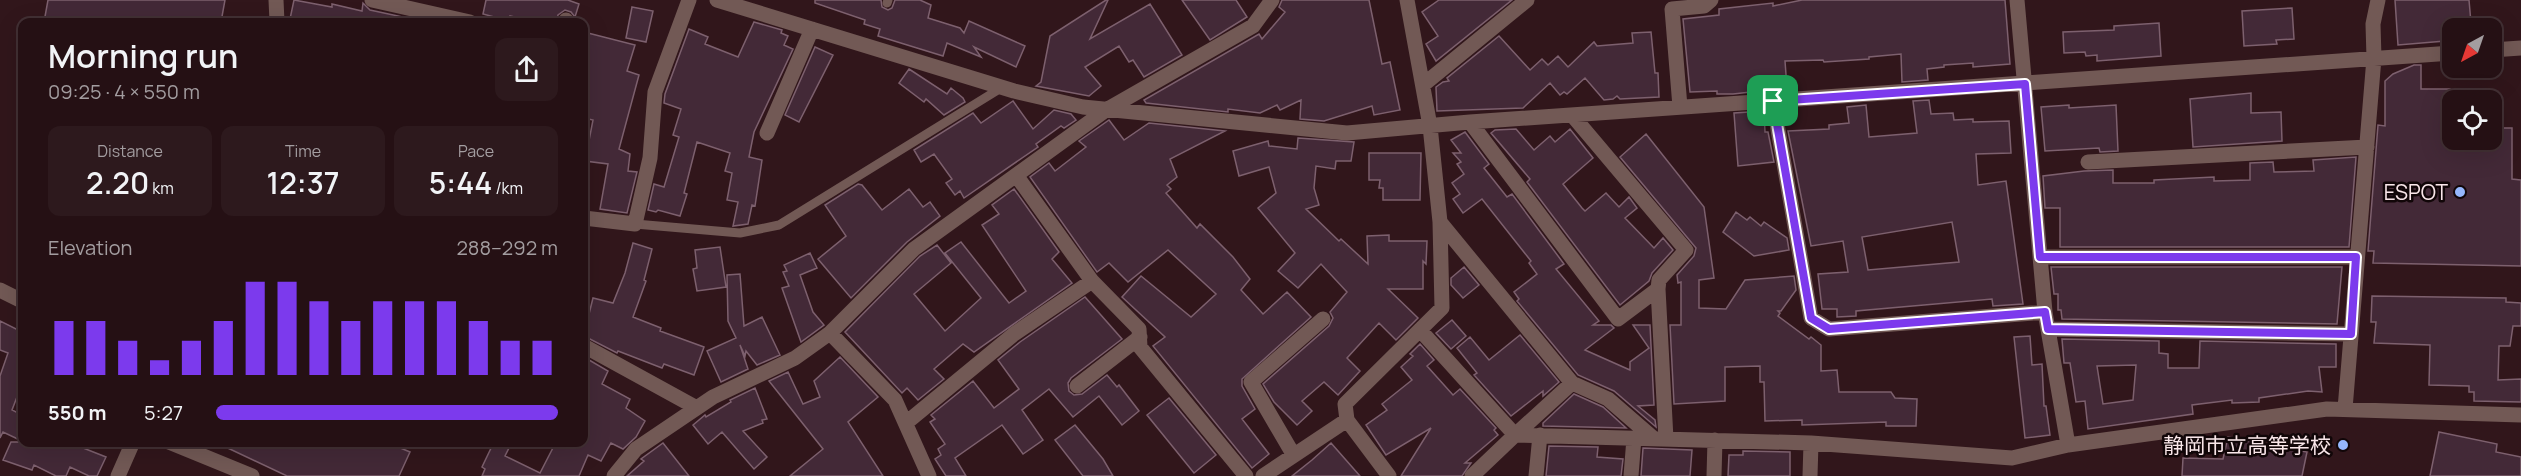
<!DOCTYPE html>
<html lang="en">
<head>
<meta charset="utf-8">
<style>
  body { margin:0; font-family:Manrope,"Noto Sans JP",sans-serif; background:#2d191d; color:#f1f3f6; height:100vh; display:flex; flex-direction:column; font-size:22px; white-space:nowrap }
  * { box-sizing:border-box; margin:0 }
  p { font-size:20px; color:#a39da0 }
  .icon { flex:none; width:33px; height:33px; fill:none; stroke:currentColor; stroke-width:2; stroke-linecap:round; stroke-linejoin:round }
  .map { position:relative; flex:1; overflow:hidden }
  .drawer { position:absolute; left:18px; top:18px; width:570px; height:429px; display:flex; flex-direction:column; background:#251014; border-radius:12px; box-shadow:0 6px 24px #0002,0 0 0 2px #423034 }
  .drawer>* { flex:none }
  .needle { width:39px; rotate:220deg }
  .buttons { position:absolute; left:2442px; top:18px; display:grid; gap:12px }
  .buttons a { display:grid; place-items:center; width:60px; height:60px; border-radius:12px; background:#251014; box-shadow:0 6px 24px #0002,0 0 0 2px #423034; font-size:30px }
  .pin { position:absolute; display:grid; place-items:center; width:51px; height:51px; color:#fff; margin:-26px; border-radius:12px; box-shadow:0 3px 9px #0006 }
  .round { display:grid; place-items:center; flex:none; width:63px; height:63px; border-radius:12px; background:#2d191d }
  .head { display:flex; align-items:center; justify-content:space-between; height:102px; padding:0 30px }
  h1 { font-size:33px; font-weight:600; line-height:45px }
  .metrics { display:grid; grid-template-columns:repeat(3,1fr); gap:9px; height:102px; padding:6px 30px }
  .metrics div { display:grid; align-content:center; border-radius:12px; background:#2d191d; text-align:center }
  .metrics b { font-size:30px; font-weight:600 }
  .metrics small { font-size:16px; font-weight:400 }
  .metrics p { font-size:16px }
  .chart { height:168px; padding:12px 30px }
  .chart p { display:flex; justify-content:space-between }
  .chart svg { width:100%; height:108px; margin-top:6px; stroke:#7c3aed; stroke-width:6 }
  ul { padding:0 30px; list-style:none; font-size:20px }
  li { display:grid; grid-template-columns:96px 72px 1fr; align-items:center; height:45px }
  li i { height:15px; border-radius:8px; background:#7c3aed }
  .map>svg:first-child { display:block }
  .building { fill:#432937; stroke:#7d606e; stroke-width:1.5; fill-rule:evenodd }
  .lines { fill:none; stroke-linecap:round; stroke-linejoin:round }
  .lane { stroke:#725955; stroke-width:9 }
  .street { stroke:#725955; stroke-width:15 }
  .route-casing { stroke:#fff; stroke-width:12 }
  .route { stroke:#7c3aed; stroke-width:8 }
  .poi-dot { fill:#95b7fd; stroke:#110608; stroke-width:2 }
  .labels { text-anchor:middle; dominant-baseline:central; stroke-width:5; stroke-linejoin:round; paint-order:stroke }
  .poi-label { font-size:21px; fill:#f9e6e9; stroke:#110608; text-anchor:end }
</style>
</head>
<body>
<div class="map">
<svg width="2521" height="476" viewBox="0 0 2521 476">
  <rect width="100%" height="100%" fill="#31161b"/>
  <path class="building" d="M48,0h177l-4,22h-177z
    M294,0l38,7v-3l30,7 1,-8 7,7 47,10v2h-107l-20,-3z
    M486,0h82l11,4 -4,13 -4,-5 -6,-2 -7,5 -2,7h-20l-26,-6 -1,5 -26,-7z
    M815,0h66l1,7 6,3 4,-2 3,-8h25l11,5 -3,13 32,10 4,5 5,-12 56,25 -9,21 -42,-20 7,10 -34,-14 -4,13 -65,-20 2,-7 -16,-5 1,-4 -50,-17z
    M1106,0h2l-18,39 60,-35 32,51 -38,22 -11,-17 -4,2 -10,-16 -34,21 16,19 -12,10 -53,-10 5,-4 9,-46z
    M1182,0h54l11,17 -37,23z
    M1282,0h87l13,64 8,-2 10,48 -26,5 -2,-9 -48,15 -24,-2 1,-19 -21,10 -3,-5 -17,8 -32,-4v3l-82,-9 -2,-3 115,-66 3,5 23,-27 -6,-5z
    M1439,0h73l-76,61 -10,-17 12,-8 -16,-24z
    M1802,0h203l5,64 -37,3v-4l-29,2v2l-17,2 1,11 -26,2 -1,-28 -32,3v2l-45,3 -1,-2 -38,1 2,27 -54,6h-16v-3l-27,1 -7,-73 36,-4v-6l54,-6v3z
    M2395,0h74l2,23h-4v5h-15v7h-8l1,6 -47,4z
    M632,7l21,4 -7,31 -20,-4z
    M2292,8l2,31 -18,1 1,4 -33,2 -2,-35z
    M754,22l28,8 -1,3 7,3 -4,9 9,4 -39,83 -5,25 13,3 -7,46 -3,-1 -4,19 -15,2 5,-24 -11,-2 5,-27 -7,-2 5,-18 -33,-11 -13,51 3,1 -7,22 -22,-6 -2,2 -8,-2 6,-26 10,3 15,-50 -6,-2 8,-26 -17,-6 1,-9 24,-65 19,8 -3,7 33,13z
    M2159,23l2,33 -64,5v-6l-11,1 -1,-4 -21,1 -1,-21 51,-2v-4z
    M584,32l51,13 -8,26 12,4 -20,74 11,5 -2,17 9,1 -10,41 -27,-4 8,-45 -23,-3 8,-41 -9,-2z
    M1651,32l4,41h3l1,24 -39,2 -3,-3 -4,3 -9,1 -19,-22 -18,16 -3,-2 -4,3 -10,-12 -27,25 -86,3 -1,-24 7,-5 6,-1 -2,-3 52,-42 31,34 12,-11 6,6 10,-9 10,11 26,-25 3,4 36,-3 -1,-10z
    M815,47l18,8 -34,67 -14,-7z
    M2414,65h7v24h29l-1,38h3v13h40v-12h20v51l9,1v86l-148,-3 1,-12h-6l10,-126 7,1v-45l8,-7z
    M909,69l38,25 4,-6 12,10 2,4 -21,13 -18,-16 -2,3 -25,-19z
    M2251,93v20l30,-1 1,29 -89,6 -3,-48z
    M1929,100l2,14 22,-1 1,7 19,-1v3l36,-1 2,32 -35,1 2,31 28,-4 17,123 -30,2 -1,-7 -136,12v5l-19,1v-8h-15l-4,-35 30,-2 -5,-31 -32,5 -23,-115 41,-2v-4l20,-2 -2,-16 19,-2 3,32 48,-4 -4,-32zM1952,222l7,40 -91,8 -6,-33z
    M1013,101l20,28 21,-19 17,4 5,6 -12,8 -3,-2 -25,18 2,3 -74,51 -4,-7 -5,4 -9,-12 6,-4 -18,-25 -13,8 -7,-12 59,-37 8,10z
    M2069,105v3l47,-3 2,46 -18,1 -1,-4 -54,3 -4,-44z
    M1764,111l1,21h3l6,30 -36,4 -4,-53z
    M1109,120l15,20 25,-17 76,8 -55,28 7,18 -10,8 4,4 -5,4 31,35 3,-4 33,33 17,22 -9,11 22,24 24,-22 24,25 -69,62v7l13,23 -13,10 27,35 -17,14 -99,-122 12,-9 -43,-40 19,-21 50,41 25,-23 -48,-44 -40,32 -19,-19 -12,9 -67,-95 19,-14 6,8 31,-24 -7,-6z
    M1516,129l18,21 16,-14 5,6 15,-13 23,29 -30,26 19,24 3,3 21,-18 13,14 10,-10 8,11 -12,10 29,30 9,-10 10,12 -21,23 -3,8 -29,24 -93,-123 3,-3 -39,-46 4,-3z
    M1465,132l24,32 -5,4 23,29 5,-3 52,70 -8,5 43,52 -6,4h18l3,3 -29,22 45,20v-8l19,-14 -16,-23h17l4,80 -16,1 17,14 1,7 -42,-36 -36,-16 -61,-74 2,-2 -5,-7 23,-18 -8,-11 2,-2 -49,-62 -19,14 -10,-14 7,-5 -8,-11 12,-9 -7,-10 4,-2 -8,-9h8l-10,-13z
    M1646,134l58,73 10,71 -15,2v28l27,1 19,-29 49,-4 2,14 -15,21h-3l2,2 -2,3 31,23 2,-2 10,8v26l16,-1 2,22h52l4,6 22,1 -1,27h-30v-4l-84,3v-5l-37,1 -1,-39h-4v-16l-35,1v34l-51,3 -4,-79h11v-43l-3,1 -1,-8 17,-19 2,-8 -76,-91z
    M1298,138l56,4 -3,19h-15l-1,8 -19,-3 -2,22 5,17 -13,4 33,32 2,-2 27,25 -1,-28 22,-1v6h38l-1,23 -3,-3v28h-35l30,29 -22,22 -17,-17 -32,35 13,13 -22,24 -14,-13 -22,19 10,10 -15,14 -23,-23 -11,-18 66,-58 4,-8 -3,-6 17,-20 -26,-28 -23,24 -20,-17 17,-18 -37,-45 18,-15 -7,-26 -30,9 -6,-25 35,-10 1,5 28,3z
    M1369,153h52l-1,47h-37v-12h-4l1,-8h-11z
    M2356,157l-7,90h-289v-39h-15l-2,-32 41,-5 29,-1v13h41v-3l60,-3v4l36,-1v-17l23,-1 1,10 40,-1 -1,-11z
    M858,184l4,1 20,25 27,-21 14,18 7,-5 10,14 -33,26 -56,56 -33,-39 28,-23 -21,-31z
    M1014,189l45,63 -7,7 20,24 -98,69 -11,-8 -29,25 10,10 -26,21 -11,-12 -5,5 -57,-61 75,-76 17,-11 14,18 -37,31 31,37 36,-33 -36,-45 16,-11 48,61 17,-12 -44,-66 17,-11 -7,-9z
    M1736,212l11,8 3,-3 11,9 3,-4 23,16 2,12 -35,6 -31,-24z
    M633,243l19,6 -8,31 2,1 -13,36 28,11 -1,3 44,16 -10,28 -30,-11 -2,4 -44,-17 -1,2 -33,-17v-19l4,1 5,-20 20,5 12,-30z
    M720,247l6,40 -29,4 -4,-22 4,-1 -2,-18z
    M810,253l7,15 -17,7 13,37 11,13 -23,17 -19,-54 7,-2 -6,-14 4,-1 -3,-6z
    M1464,267l15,18 -16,13 -12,-13v-7z
    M2051,267h291l-5,57 -275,-5 -1,-9h-3v-16h-4z
    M740,274l4,52 18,-9 18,38 -23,10 -11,-14 -1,5 -5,-11 8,24 -27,13 -14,-31 29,-13 -8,-17 -1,-46z
    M2372,296l134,2v4l15,1v23h-8l-3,20h-11l-1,34 23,-1v23l-47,-1v-9h-5v-6l-40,-1 1,-40 -56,-2 2,-21h-5z
    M1085,297l37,42 -51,39 -3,5 1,8 5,4 8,-1 25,-19 10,12 2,-2 20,26 -17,14 -23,-29 -26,21 -24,-28 -27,21 21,30 -20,14 -21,-29 -47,33 11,18h-20l-11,-17 6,-4 -3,-6 7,-5 -15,-22 5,-3 -4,-4 42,-34 21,27 25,-19 -21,-29 22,-18z
    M1452,320l14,16 -15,13 -15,-16z
    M0,321l18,9 4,-9v63l-10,26 10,5v26l-19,-9 -3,6v-62l8,-23 -8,-3z
    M1520,335l39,47 -16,14v-5l-32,25 -37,-41 3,-2 -20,-25 13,-11 19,23z
    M2030,336l2,29 10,-1 2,42h2l4,29 -25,3 -11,-101z
    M2062,339l97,2v12l9,1v14h31l1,-27 136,3v23h-17l3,25 -14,-1 -49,7v4l-27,1v-3l-40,5 1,9 -105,15 -3,-28 -9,1 -6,-39h-6zM2136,365l-3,35 -30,4 -6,-38z
    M1420,344l14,16 -7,6 26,29 7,-6 36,39 -2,2 4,5 -33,28h6l-9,13h-61l30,-48 -45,27 -20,-30 21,-15 -5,-6 30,-24 -11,-13 12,-11 -3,-2z
    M584,357l24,14 -6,13 28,15 -4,9 19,13 -9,16 -13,12 -12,-6 -10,18 -13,-6 -9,21h-97l3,-7 -3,-2 12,-25h18l-7,14 35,17 16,-31h28z
    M840,357l38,40 -30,25 35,54h-93l33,-27 -54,-68 19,-9 15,32 17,-7 -6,-16z
    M755,388l12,31 -5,1 1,3 -20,8 24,26 -13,12 -32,-37 -14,12 -15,-19 12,-10 1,2 25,-15 -1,-2z
    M1574,394l29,13 23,21 -83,-2v-3z
    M1169,398l47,57 -22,18 -47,-58z
    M1075,425l28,34 10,17h-30l-28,-36z
    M2439,432l58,12 -1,8 25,5v19h-91z
    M2228,437l79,15 -5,24h-120l1,-18 40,1z
    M11,442h57l38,15 -9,19h-8l-19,-9 -4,9h-10l-22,-11 -2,5 -29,-10z
    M215,442h171l24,10 -11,24h-112z
    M663,443l26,33h-62l17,-15 -3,-2z
    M1331,443l29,33h-68l20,-16z
    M1549,446l49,1 -1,10 26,2 -2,17h-75z
    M1643,448l49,2 -2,26h-49z
    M1743,451l47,1v24h-62l1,-21h14z"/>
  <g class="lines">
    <path class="lane" d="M887,3l1,-3
      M635,224l105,9 39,-8 222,-137"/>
    <path class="street" d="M276,0l1,22
      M372,0l98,22
      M717,0l297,91 69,16 264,26 123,-11 982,-69
      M2017,0l28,312 23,133
      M566,22v-2
      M2492,50l29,-2
      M1423,85l104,-85
      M1773,101l38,217 18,11 216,-17
      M1680,107l-8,-98 32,-3 7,-6
      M1572,115l114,135 -27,30 -1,9
      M1470,122l148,197 40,-30 8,150
      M767,133l45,-104
      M2088,162l279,-15
      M1016,175l76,106 47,48 1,18 106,129
      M584,218l51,6 15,-66 5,-66 34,-92
      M1440,222l132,161
      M2040,257h316
      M0,290l22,11
      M2048,329l303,5
      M1420,330l95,105 57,-52 36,16 45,39
      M830,333l65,67 34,76
      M584,346l113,62
      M1077,386l63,-49
      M2345,409l29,-351 -1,-34 5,-24
      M906,423l108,-89 78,-53
      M169,442l83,34
      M1293,454l-42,-72 72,-63
      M118,476l15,-34
      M614,476l22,-27 77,-52 82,-39 35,-25 84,-84 192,-139 147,-84 19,-26
      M1263,476l84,-56
      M1389,476l-42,-56 -2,-16 97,-96 -2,-86 -10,-96 -23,-126
      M1472,476l43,-41 296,8 201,15 56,-13 259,-36 194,6
      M1536,476l4,-41
      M1631,476l3,-38
      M1714,476l1,-36
      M1810,476l1,-33"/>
  </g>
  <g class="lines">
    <defs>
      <path id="route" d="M2025,84l15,173h316l-5,77 -303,-5 -3,-17 -216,17 -18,-11 -38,-217z"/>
    </defs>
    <use href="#route" class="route-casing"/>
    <use href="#route" class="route"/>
  </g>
  <g class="poi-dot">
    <circle cx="2460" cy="192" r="6"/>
    <circle cx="2343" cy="445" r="6"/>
  </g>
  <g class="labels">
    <g class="poi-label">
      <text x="2448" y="192">ESPOT</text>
      <text x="2331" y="445">静岡市立高等学校</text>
    </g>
  </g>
</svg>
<div class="buttons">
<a><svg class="needle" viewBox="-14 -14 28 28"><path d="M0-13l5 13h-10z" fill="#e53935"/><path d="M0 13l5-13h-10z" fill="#a39da0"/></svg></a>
<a><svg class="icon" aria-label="locate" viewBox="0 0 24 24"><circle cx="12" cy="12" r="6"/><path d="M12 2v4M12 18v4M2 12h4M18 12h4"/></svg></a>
</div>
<div class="pin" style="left:1773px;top:101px;background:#1e9e55"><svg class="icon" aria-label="arrive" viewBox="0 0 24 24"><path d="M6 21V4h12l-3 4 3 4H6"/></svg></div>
<section class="drawer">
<div class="head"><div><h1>Morning run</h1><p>09:25 · 4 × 550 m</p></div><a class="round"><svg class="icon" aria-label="share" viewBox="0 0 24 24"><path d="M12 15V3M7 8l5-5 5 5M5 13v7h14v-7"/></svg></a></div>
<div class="metrics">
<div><p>Distance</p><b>2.20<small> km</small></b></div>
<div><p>Time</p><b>12:37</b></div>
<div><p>Pace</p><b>5:44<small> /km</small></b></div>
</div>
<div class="chart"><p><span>Elevation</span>288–292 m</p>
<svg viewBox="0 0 160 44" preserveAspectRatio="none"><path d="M5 44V22M15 44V22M25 44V30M35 44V38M45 44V30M55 44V22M65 44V6M75 44V6M85 44V14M95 44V22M105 44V14M115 44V14M125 44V14M135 44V22M145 44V30M155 44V30"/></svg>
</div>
<ul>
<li><b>550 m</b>5:27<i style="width:100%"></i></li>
</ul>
</section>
</div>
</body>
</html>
